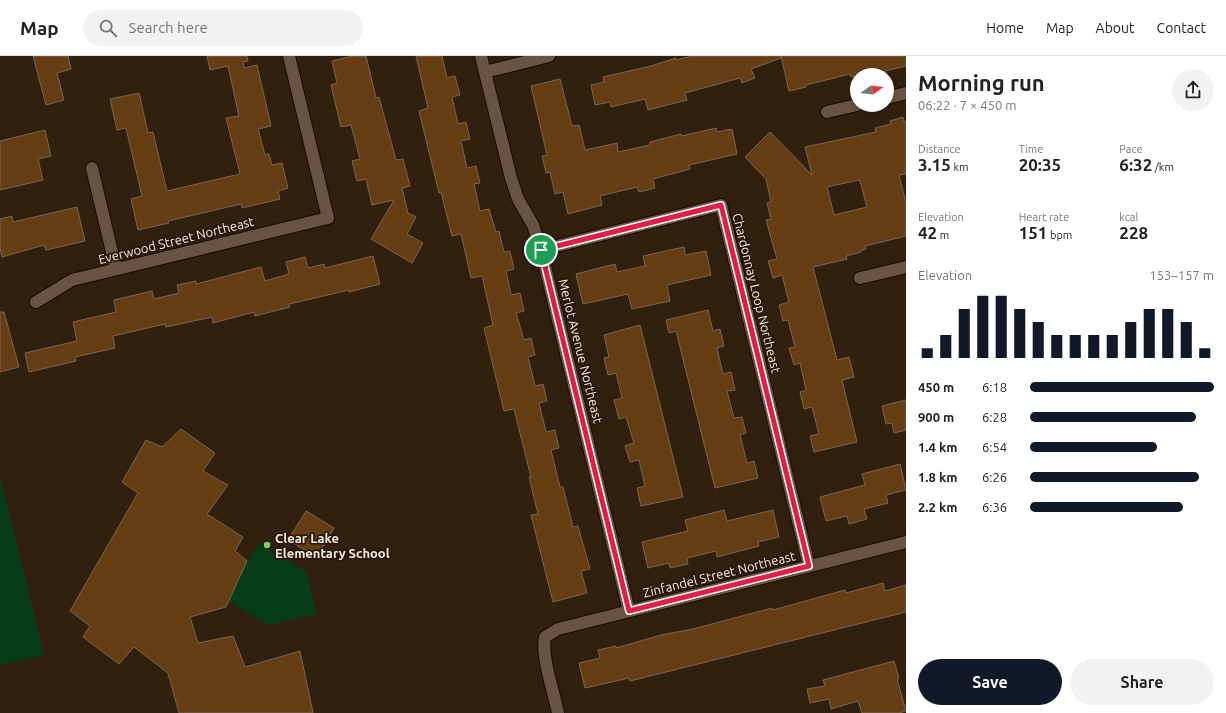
<!DOCTYPE html>
<html lang="en">
<head>
<meta charset="utf-8">
<style>
  body { margin:0; font-family:Ubuntu,sans-serif; background:#f2f2f2; color:#222; height:100vh; display:flex; flex-direction:column; font-size:15px; white-space:nowrap }
  * { box-sizing:border-box; margin:0 }
  p { font-size:13px; color:#767676 }
  .icon { flex:none; width:22px; height:22px; fill:none; stroke:currentColor; stroke-width:2; stroke-linecap:round; stroke-linejoin:round }
  .map { position:relative; flex:1; overflow:hidden }
  .panel { display:flex; flex-direction:column; background:#fff; width:320px }
  .panel>* { flex:none }
  .needle { width:26px; rotate:76deg }
  .fabs { position:absolute; left:850px; top:12px; display:grid; gap:8px }
  .fabs a { display:grid; place-items:center; width:44px; height:44px; border-radius:50%; background:#fff; box-shadow:0 2px 6px #0003; font-size:20px }
  .pin { position:absolute; display:grid; place-items:center; width:34px; height:34px; color:#fff; margin:-17px; border:2px solid #fff; border-radius:50%; box-shadow:0 1px 4px #0007 }
  .round { display:grid; place-items:center; flex:none; width:42px; height:42px; border-radius:21px; background:#f2f2f2 }
  .head { display:flex; align-items:center; justify-content:space-between; height:68px; padding:0 12px }
  h1 { font-size:22px; font-weight:700; line-height:30px }
  .figures { display:grid; grid-template-columns:repeat(3,1fr); gap:6px; height:68px; padding:4px 12px }
  .figures div { display:grid; align-content:center }
  .figures b { font-size:17px; font-weight:700 }
  .figures small { font-size:11px; font-weight:400 }
  .figures p { font-size:11px }
  .chart { height:112px; padding:8px 12px }
  .chart p { display:flex; justify-content:space-between }
  .chart svg { width:100%; height:72px; margin-top:4px; stroke:#111827; stroke-width:6 }
  .cta { display:flex; gap:8px; margin-top:auto; padding:8px 12px }
  .cta a { flex:1; height:46px; border-radius:24px; background:#111827; color:#fff; font-size:16px; font-weight:700; line-height:46px; text-align:center }
  .cta a+a { background:#f2f2f2; color:#222 }
  ul { padding:0 12px; list-style:none; font-size:13px }
  li { display:grid; grid-template-columns:64px 48px 1fr; align-items:center; height:30px }
  li i { height:10px; border-radius:5px; background:#111827 }
  header { display:flex; align-items:center; gap:24px; box-sizing:border-box; height:56px; padding:0 20px; background:#fff; border-bottom:1px solid #e0e0e0 }
  header strong { font-size:19px }
  nav { display:flex; gap:22px; margin-inline-start:auto; font-size:14px }
  .search { width:280px; height:36px; background:#f2f2f2; display:flex; align-items:center; gap:10px; box-sizing:border-box; padding:0 14px; border-radius:22px; color:#767676; font-size:15px }
  main { display:flex; flex:1; min-height:0 }
  .map>svg:first-child { display:block }
  .green { fill:#063c17 }
  .building { fill:#653e14; stroke:#7b6652; fill-rule:evenodd }
  .lines { fill:none; stroke-linecap:round; stroke-linejoin:round }
  .minor-casing { stroke:#190900; stroke-width:14 }
  .minor { stroke:#695441; stroke-width:12 }
  .route-casing { stroke:#fff; stroke-width:8 }
  .route { stroke:#e11d48; stroke-width:5 }
  .poi-dot { fill:#7ad157; stroke:#281705; stroke-width:1.5 }
  .labels { text-anchor:middle; dominant-baseline:central; stroke-width:3.5; stroke-linejoin:round; paint-order:stroke }
  .street-label { font-size:13px; fill:#f7ebe0; stroke:#281705 }
  .poi-label { font-size:13px; font-weight:bold; fill:#f7ebe0; stroke:#281705; text-anchor:start }
</style>
</head>
<body>
<header>
<strong>Map</strong>
<div class="search"><svg class="icon" aria-label="search" viewBox="0 0 24 24"><circle cx="10" cy="10" r="6"/><path d="M15 15l6 6"/></svg>Search here</div>
<nav><a>Home</a><a>Map</a><a>About</a><a>Contact</a></nav>
</header>
<main>
<div class="map">
<svg width="906" height="657" viewBox="0 0 906 657">
  <rect width="100%" height="100%" fill="#32200e"/>
  <path class="green" d="M0,420l44,179 -44,10z
    M259,487l48,29 10,42 -48,11 -44,-26z"/>
  <path class="building" d="M33,0h35l3,13 -14,4 7,27 -18,5z
    M207,0h40l1,5 -5,1 1,6 13,-3 14,61 -13,3 7,26 4,-1 3,11 10,-2 6,25 -10,3 2,8 -38,9 -1,-4 -73,17 1,2 -31,7 -7,-31 11,-3 -16,-68 -9,2 -7,-31 29,-6 9,40 5,-1 14,59 73,-17 -14,-56 13,-2 -11,-50 -18,4z
    M352,0h14l10,42 3,-1 17,63 7,-1 7,27 -8,2 6,25 8,4 -9,17 16,9 -11,20 -41,-24 23,-39 -22,5 -6,-26 -9,2 -5,-20 8,-2 -9,-34 -10,2 -10,-42 6,-2 -5,-22z
    M416,0h26l5,22 8,-2 5,19 -8,2 6,27 8,-2 4,17 -9,2 6,27 9,-2 4,17 -6,1 6,27 9,-2 7,23 3,-1 5,21 6,-1 4,18 -8,2 5,24 9,-2 4,18 -8,2 8,27 7,-2 4,17 -7,2 7,29 8,-2 4,17 -8,2 7,29 9,-2 4,18 -8,2 9,37h3l10,40 5,-1 12,43 -9,2 6,22 -34,9 -22,-87 7,-1 -9,-37h2l-17,-68 -10,2 -20,-83 9,-3 -11,-49 -11,2 -10,-44 -9,2 -11,-44 -2,1 -20,-82 9,-3z
    M692,0h89v2l-30,11 4,9 -13,5 -2,-5 -55,15 2,7 -39,10 -3,-11 -34,8 -1,-5 -15,3 -4,-20 13,-3 -1,-5 48,-11 25,-8v2z
    M781,0h125v10l-21,5 1,2 -8,2h-21v2v-1l-6,1 -1,-3 -44,11v2l-17,4z
    M560,23l12,47 7,-1 6,25 32,-7 1,9 32,-7v-3l31,-8v2l35,-8 1,4 15,-3 5,25 -48,11 1,4 -37,10 2,9 -16,4 -2,-5 -37,9 2,9 -34,9 -5,-22 -8,2 -5,-22 -4,1 -4,-17 5,-1 -16,-69z
    M903,61l1,5 2,-1v53l-7,1 7,28v33l-41,10 1,3 -6,2 1,1 -15,4 1,3 -34,8 24,93 12,-3 5,20 -12,3 15,62 -43,10 -4,-16 9,-2 -7,-27 -8,2 -4,-17 6,-2 -6,-27 -6,2 -5,-17 6,-1 -7,-27 -5,1 -4,-16 10,-3 -7,-27 -9,3 -5,-17 9,-2 -11,-39 5,-1 -4,-16 4,-1 -5,-23 -21,-22 25,-25 42,43 -7,-28 71,-15 -1,-4 16,-4 -1,-3zM859,124l1,1 7,26 -33,8 -7,-28z
    M45,74l6,26 -13,3 5,21 -43,10v-49z
    M77,151l8,34 -39,9 -2,-5 -42,12 -2,-9v-29l12,-3 1,6z
    M684,191l1,8 21,-4 5,24 -44,10 3,16 -38,8 -4,-15 -45,10 -7,-30 39,-10 2,8 28,-6 -2,-10z
    M373,200l7,28 -31,8v-2l-60,14 1,3 -35,9 -1,-4 -41,11 -1,-6 -46,10 -1,-3 -52,12 2,12 -40,9 1,4 -47,11 -4,-19 52,-12 -4,-19 43,-10 -2,-12 38,-9 2,8 25,-6 -2,-8 19,-4v3l65,-17 4,14 24,-7 -3,-12 19,-5 3,11 16,-4 1,4z
    M708,254l5,21 7,-2 4,17 -7,2 6,26 8,-2 4,18 -8,1 7,27 8,-1 4,16 -6,2 7,28 7,-2 4,17 -43,10 -39,-157 -7,2 -3,-13z
    M0,256h4l15,55 -19,5z
    M640,269l43,172 -42,9 -4,-18 8,-2 -6,-26 -9,2 -5,-16 9,-3 -8,-26 -7,2 -5,-19 8,-2 -6,-25 -8,2 -4,-17 5,-1 -5,-22z
    M906,344v30l-12,3 -2,-10 -6,1 -4,-18z
    M181,373l34,24 -12,18 25,14 -21,29 36,23 -8,14 12,10 -21,46 -36,10 8,26 35,-7 12,31 55,-16 13,62h-134l-11,-40 -34,-26 -15,17 -36,-27 7,-11 -20,-15 68,-118 -16,-11 24,-42 16,7z
    M900,408l6,26 -20,5 2,8 -24,6 3,10 -18,5 -2,-8 -21,5 -6,-24 45,-12 -3,-11z
    M724,454l3,11 46,-11 6,27 -21,5 1,4 -42,11 -1,-6 -29,7 1,6 -18,4 -1,-5 -21,5 -6,-26 46,-11 -3,-11z
    M306,455l28,17 -17,29 -29,-17z
    M883,527l2,8 21,-6v27l-276,69 -1,-3 -44,10 -6,-25 21,-5 -2,-8 18,-4v2l45,-13 32,-6 79,-21 1,2 72,-20 1,3z
    M894,605l5,17 -2,1 9,32 -7,2h-37l-4,-12 -27,8 -2,-10 -19,4 -3,-14 18,-3 -2,-6z"/>
  <g class="lines">
    <defs>
      <path id="minor" d="M481,0l30,122 7,21 15,26 8,25 88,361
        M485,16l64,-16
        M887,42l19,-5
        M827,56l30,-7
        M92,112l24,101
        M541,194l180,-45 88,361
        M860,222l46,-11
        M36,246l36,-22 256,-62 -39,-162
        M558,657c-4,-20 -17,-57 -13,-76l13,-8 348,-87"/>
    </defs>
    <use href="#minor" class="minor-casing"/>
    <use href="#minor" class="minor"/>
  </g>
  <g class="lines">
    <defs>
      <path id="route" d="M721,149l88,361 -180,45 -88,-361z"/>
    </defs>
    <use href="#route" class="route-casing"/>
    <use href="#route" class="route"/>
  </g>
  <circle class="poi-dot" cx="267" cy="489" r="4"/>
  <g class="labels">
    <g class="street-label">
      <text transform="translate(176 184) rotate(-14)">Everwood Street Northeast</text>
      <text transform="translate(757 237) rotate(76)">Chardonnay Loop Northeast</text>
      <text transform="translate(581 295) rotate(76)">Merlot Avenue Northeast</text>
      <text transform="translate(719 518) rotate(-14)">Zinfandel Street Northeast</text>
    </g>
    <g class="poi-label">
      <text x="275" y="482">Clear Lake<tspan x="275" dy="15">Elementary School</tspan></text>
    </g>
  </g>
</svg>
<div class="fabs">
<a><svg class="needle" viewBox="-14 -14 28 28"><path d="M0-13l5 13h-10z" fill="#e53935"/><path d="M0 13l5-13h-10z" fill="#767676"/></svg></a>
</div>
<div class="pin" style="left:541px;top:194px;background:#1e9e55"><svg class="icon" aria-label="arrive" viewBox="0 0 24 24"><path d="M6 21V4h12l-3 4 3 4H6"/></svg></div>
</div>
<section class="panel">
<div class="head"><div><h1>Morning run</h1><p>06:22 · 7 × 450 m</p></div><a class="round"><svg class="icon" aria-label="share" viewBox="0 0 24 24"><path d="M12 15V3M7 8l5-5 5 5M5 13v7h14v-7"/></svg></a></div>
<div class="figures">
<div><p>Distance</p><b>3.15<small> km</small></b></div>
<div><p>Time</p><b>20:35</b></div>
<div><p>Pace</p><b>6:32<small> /km</small></b></div>
</div>
<div class="figures">
<div><p>Elevation</p><b>42<small> m</small></b></div>
<div><p>Heart rate</p><b>151<small> bpm</small></b></div>
<div><p>kcal</p><b>228</b></div>
</div>
<div class="chart"><p><span>Elevation</span>153–157 m</p>
<svg viewBox="0 0 160 44" preserveAspectRatio="none"><path d="M5 44V38M15 44V30M25 44V14M35 44V6M45 44V6M55 44V14M65 44V22M75 44V30M85 44V30M95 44V30M105 44V30M115 44V22M125 44V14M135 44V14M145 44V22M155 44V38"/></svg>
</div>
<ul>
<li><b>450 m</b>6:18<i style="width:100%"></i></li>
<li><b>900 m</b>6:28<i style="width:90%"></i></li>
<li><b>1.4 km</b>6:54<i style="width:69%"></i></li>
<li><b>1.8 km</b>6:26<i style="width:92%"></i></li>
<li><b>2.2 km</b>6:36<i style="width:83%"></i></li>
</ul>
<div class="cta"><a>Save</a><a>Share</a></div>
</section>
</main>
</body>
</html>
